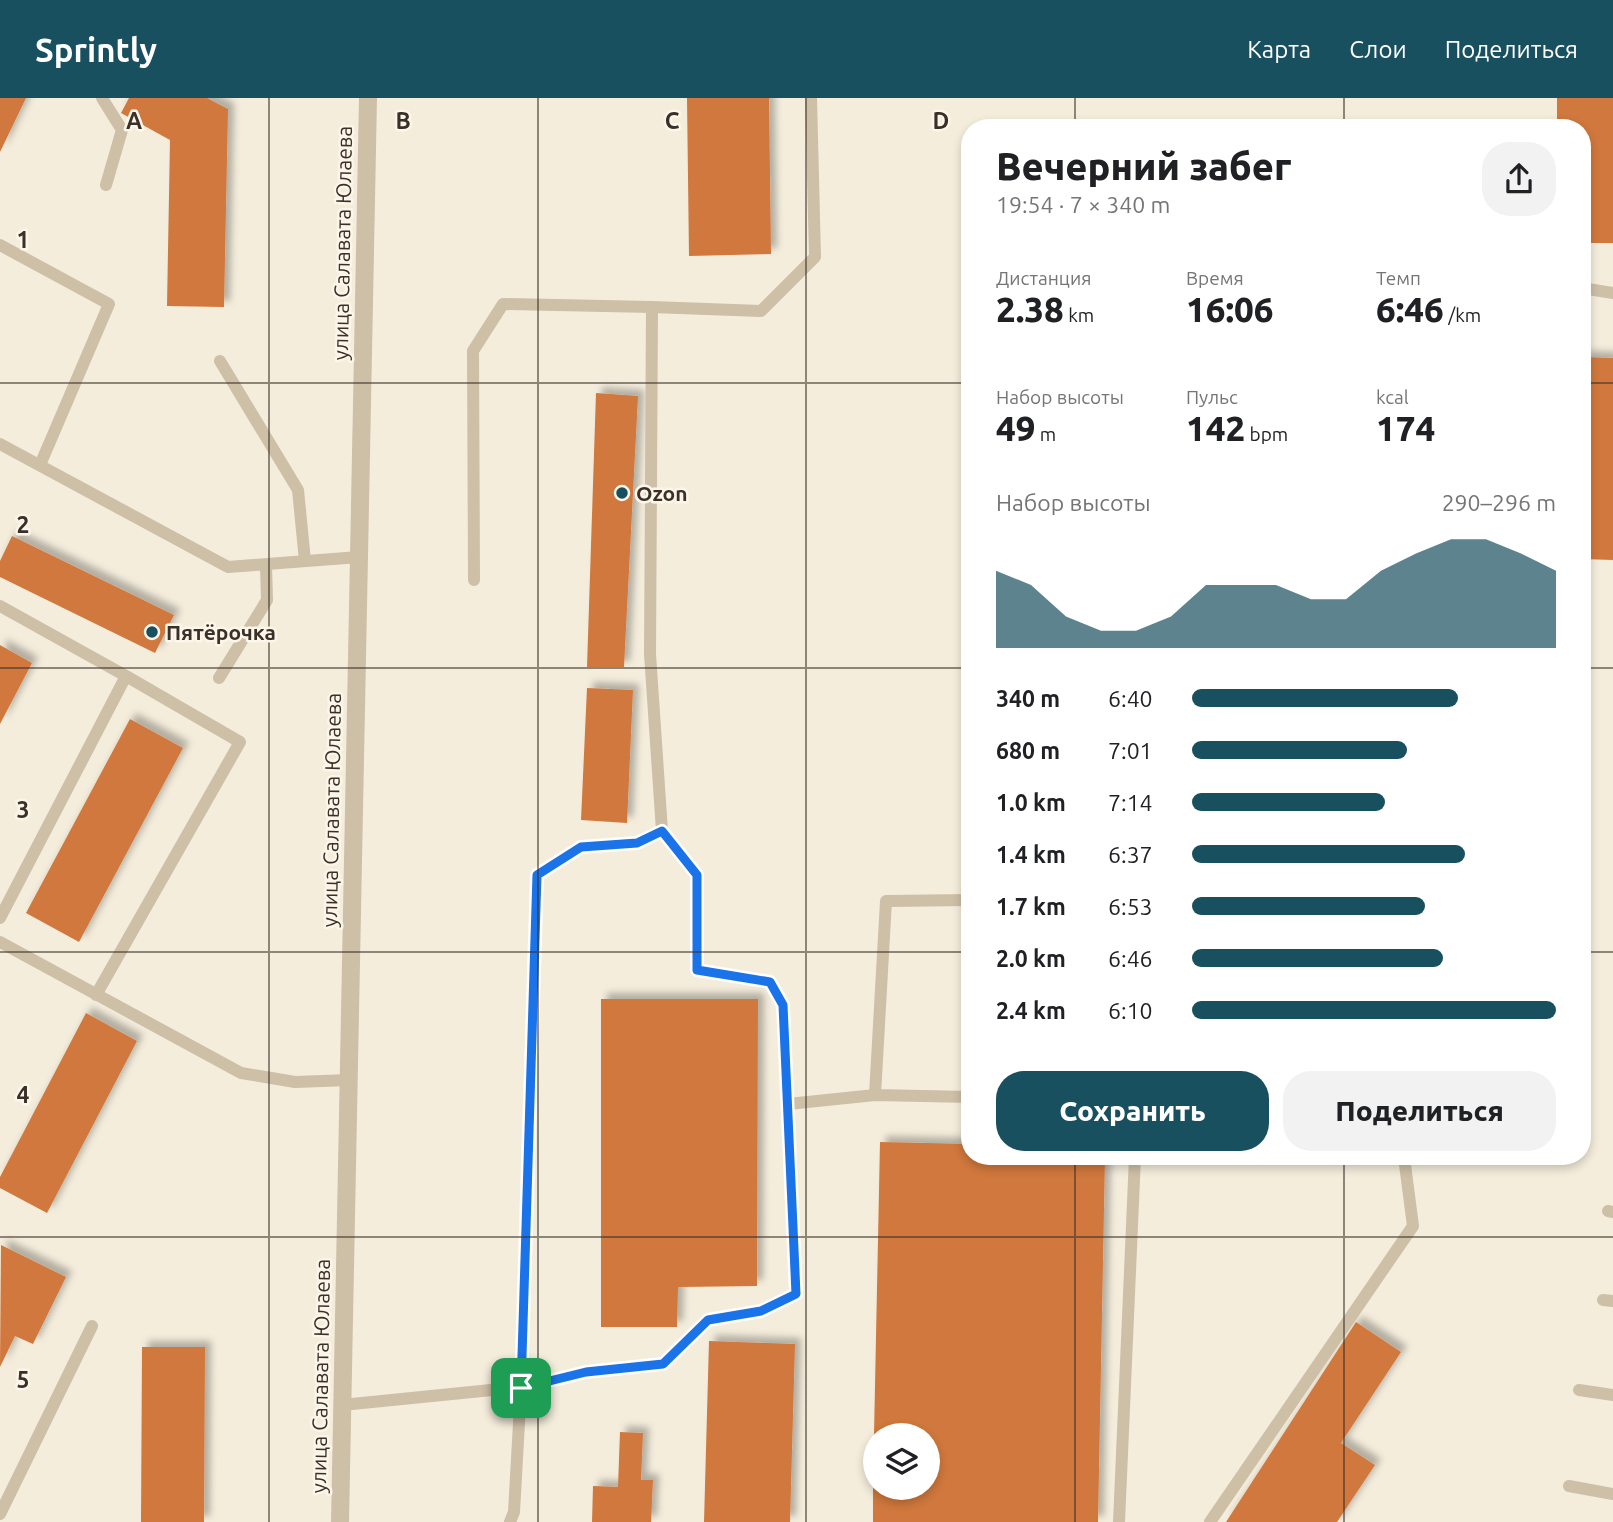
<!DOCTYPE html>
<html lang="ru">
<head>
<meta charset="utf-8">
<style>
  body { margin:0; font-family:Ubuntu,sans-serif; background:#f2f2f2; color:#202124; height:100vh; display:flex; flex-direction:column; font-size:26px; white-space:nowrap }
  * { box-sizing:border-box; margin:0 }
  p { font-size:23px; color:#757577 }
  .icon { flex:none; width:38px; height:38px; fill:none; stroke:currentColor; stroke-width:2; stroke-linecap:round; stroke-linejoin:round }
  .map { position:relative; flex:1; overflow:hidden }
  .side { position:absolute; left:961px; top:21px; width:630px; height:1046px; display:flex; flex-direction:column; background:#fff; border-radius:28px; box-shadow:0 4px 10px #0003 }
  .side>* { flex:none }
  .controls { position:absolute; left:863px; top:1325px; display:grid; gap:14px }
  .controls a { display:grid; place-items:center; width:77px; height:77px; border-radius:50%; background:#fff; box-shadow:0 4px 10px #0003; font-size:35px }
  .pin { position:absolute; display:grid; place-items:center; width:60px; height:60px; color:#fff; margin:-30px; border-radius:14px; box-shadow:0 4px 10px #0006 }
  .round { display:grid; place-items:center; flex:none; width:74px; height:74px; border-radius:28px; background:#f2f2f2 }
  .headline { display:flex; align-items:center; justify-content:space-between; height:119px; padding:0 35px }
  h1 { font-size:38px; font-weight:800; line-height:52px }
  .stats { display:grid; grid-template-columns:repeat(3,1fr); gap:10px; height:119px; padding:7px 35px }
  .stats div { display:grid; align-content:center }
  .stats b { font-size:35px; font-weight:800 }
  .stats small { font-size:19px; font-weight:400 }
  .stats p { font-size:19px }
  .chart { height:196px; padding:14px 35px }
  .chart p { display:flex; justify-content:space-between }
  .chart svg { width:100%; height:126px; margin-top:7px; fill:#19505f; opacity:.7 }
  .button { display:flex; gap:14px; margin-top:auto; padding:14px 35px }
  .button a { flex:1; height:80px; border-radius:28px; background:#19505f; color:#fff; font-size:28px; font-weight:800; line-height:80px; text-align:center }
  .button a+a { background:#f2f2f2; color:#202124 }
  ul { padding:0 35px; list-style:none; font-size:23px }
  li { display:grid; grid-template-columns:112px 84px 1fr; align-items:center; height:52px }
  li i { height:18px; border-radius:9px; background:#19505f }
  header { display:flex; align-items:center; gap:42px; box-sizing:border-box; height:98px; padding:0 35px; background:#19505f; color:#fff }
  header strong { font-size:33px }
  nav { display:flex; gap:38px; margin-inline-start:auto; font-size:24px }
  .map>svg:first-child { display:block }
  .building { fill:#d0783e; filter:url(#shadow) }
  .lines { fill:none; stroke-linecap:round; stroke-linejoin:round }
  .service { stroke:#cebfa7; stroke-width:12 }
  .tertiary { stroke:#cebfa7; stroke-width:18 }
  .route-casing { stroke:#fff; stroke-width:14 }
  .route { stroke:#1a73e8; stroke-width:9 }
  .grid { fill:none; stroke:#3a3028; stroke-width:2; stroke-opacity:0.55 }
  .poi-dot { fill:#19505f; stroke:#fbf6e9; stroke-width:2.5 }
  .labels { text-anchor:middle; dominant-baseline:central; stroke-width:5; stroke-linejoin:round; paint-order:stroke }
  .street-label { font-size:21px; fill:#3a3028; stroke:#fbf6e9 }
  .poi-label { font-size:21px; font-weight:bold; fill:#3a3028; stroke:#fbf6e9; text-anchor:start }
  .grid-label { font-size:23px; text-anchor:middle; font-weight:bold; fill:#3a3028; stroke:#fbf6e9; stroke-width:5; stroke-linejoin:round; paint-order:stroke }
</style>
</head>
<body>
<header>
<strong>Sprintly</strong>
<nav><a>Карта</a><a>Слои</a><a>Поделиться</a></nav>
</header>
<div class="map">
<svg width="1613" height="1424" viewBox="0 0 1613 1424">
  <defs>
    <filter id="shadow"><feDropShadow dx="6" dy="-6" stdDeviation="3.5" flood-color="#0004"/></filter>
  </defs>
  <rect width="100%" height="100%" fill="#f4eddc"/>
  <path class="building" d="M0,0h26l-26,54z
    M129,0h78l21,11 -4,198 -57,-1 3,-166 -49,-27z
    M687,0h82l2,156 -82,2z
    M1557,0h56v145h-31v-115h-25z
    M1582,259l31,1v202l-31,-1z
    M596,295l42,3 -14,271h-37z
    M12,438l162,79 -19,38 -155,-76v-16z
    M0,547l32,18 -32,61z
    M587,590l46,2 -6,133 -46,-3z
    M130,621l53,29 -104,194 -53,-29z
    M601,901h157l-1,287 -79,1 -1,40h-76z
    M86,915l51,28 -90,172 -47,-25v-11z
    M880,1044l90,2v13h135l-7,365h-225v-34h55v-53h-54z
    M1,1147l65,32 -33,67 -18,-8 -15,31z
    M1356,1224l45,30 -60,91 34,22 -38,57h-111z
    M709,1243l86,3 -5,178h-86z
    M142,1249h63l-1,175h-63z
    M620,1334l23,1 -2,47h12l-2,42h-59l1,-36 25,1z"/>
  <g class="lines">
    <path class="service" d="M102,0l20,32 -16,55
      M0,147l109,59 -69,161
      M1582,190l31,5
      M652,209l109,4 54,-54 -4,-159
      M220,263l78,129 7,71
      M0,346l228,123 131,-10
      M474,482l-1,-229 30,-47 149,3 -2,347 12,177 -25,12 -56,4 -44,28 -16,512 -7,125 -4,10
      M0,508l126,70 -126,242
      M219,580l48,-78 -1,-35
      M662,733l35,44v95l73,12 13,23 5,99
      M0,844l241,131 54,9 54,-2
      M96,897l144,-253 -114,-66
      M875,997l11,-194 84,-1
      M1608,1113l5,1
      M1603,1202l10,1
      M1579,1292l34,5
      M342,1307l179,-18 65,-15 77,-8 45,-44 53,-9 35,-17 -8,-190 87,-9 95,2
      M1569,1388l44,8
      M0,1416l92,-188
      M1119,1424l16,-365
      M1210,1424l203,-296 -9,-69"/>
    <path class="tertiary" d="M340,1424l28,-1424"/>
  </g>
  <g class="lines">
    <defs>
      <path id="route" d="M662,733l35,44v95l73,12 13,23 13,289 -35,17 -53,9 -45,44 -77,8 -65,16 16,-513 44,-28 56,-4z"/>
    </defs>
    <use href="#route" class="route-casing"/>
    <use href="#route" class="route"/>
  </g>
  <path class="grid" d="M269,0v1424M538,0v1424M806,0v1424M1075,0v30M1344,0v30M0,285h970M1582,285h31M0,570h970M1582,570h31M0,854h970M1582,854h31M1075,1059v365M1344,1059v365M0,1139h1613"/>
  <g class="poi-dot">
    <circle cx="622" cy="395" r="7"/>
    <circle cx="152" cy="534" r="7"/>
  </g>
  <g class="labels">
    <g class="street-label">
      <text transform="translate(342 145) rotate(-89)">улица Салавата Юлаева</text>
      <text transform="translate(331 712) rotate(-89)">улица Салавата Юлаева</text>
      <text transform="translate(320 1278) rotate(-89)">улица Салавата Юлаева</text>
    </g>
    <g class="poi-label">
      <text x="636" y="395">Ozon</text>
      <text x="166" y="534">Пятёрочка</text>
    </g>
  </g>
  <g class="grid-label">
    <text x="134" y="31">A</text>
    <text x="403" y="31">B</text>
    <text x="672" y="31">C</text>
    <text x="941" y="31">D</text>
    <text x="23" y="150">1</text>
    <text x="23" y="435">2</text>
    <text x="23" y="720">3</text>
    <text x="23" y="1005">4</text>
    <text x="23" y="1290">5</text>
  </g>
</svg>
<div class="controls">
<a><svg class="icon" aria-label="layers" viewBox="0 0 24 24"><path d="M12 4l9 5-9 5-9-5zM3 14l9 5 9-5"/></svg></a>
</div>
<div class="pin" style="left:521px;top:1290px;background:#1e9e55"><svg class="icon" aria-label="arrive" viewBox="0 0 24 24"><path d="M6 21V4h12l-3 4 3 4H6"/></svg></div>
<section class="side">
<div class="headline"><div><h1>Вечерний забег</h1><p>19:54 · 7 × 340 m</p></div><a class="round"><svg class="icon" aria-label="share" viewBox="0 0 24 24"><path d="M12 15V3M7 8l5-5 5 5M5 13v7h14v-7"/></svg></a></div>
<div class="stats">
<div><p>Дистанция</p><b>2.38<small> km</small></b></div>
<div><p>Время</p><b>16:06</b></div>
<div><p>Темп</p><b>6:46<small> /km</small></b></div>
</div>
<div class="stats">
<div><p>Набор высоты</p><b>49<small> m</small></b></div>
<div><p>Пульс</p><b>142<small> bpm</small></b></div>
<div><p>kcal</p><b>174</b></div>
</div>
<div class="chart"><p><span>Набор высоты</span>290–296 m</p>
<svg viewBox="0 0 160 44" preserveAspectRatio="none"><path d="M0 44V17L10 22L20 33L30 38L40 38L50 33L60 22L70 22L80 22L90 27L100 27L110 17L120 11L130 6L140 6L150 11L160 17V44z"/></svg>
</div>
<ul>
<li><b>340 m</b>6:40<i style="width:73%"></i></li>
<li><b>680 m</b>7:01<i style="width:59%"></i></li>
<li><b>1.0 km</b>7:14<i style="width:53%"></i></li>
<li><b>1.4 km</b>6:37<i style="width:75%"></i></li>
<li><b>1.7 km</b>6:53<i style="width:64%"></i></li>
<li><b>2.0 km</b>6:46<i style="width:69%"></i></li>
<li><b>2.4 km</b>6:10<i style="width:100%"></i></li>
</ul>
<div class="button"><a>Сохранить</a><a>Поделиться</a></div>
</section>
</div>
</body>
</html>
